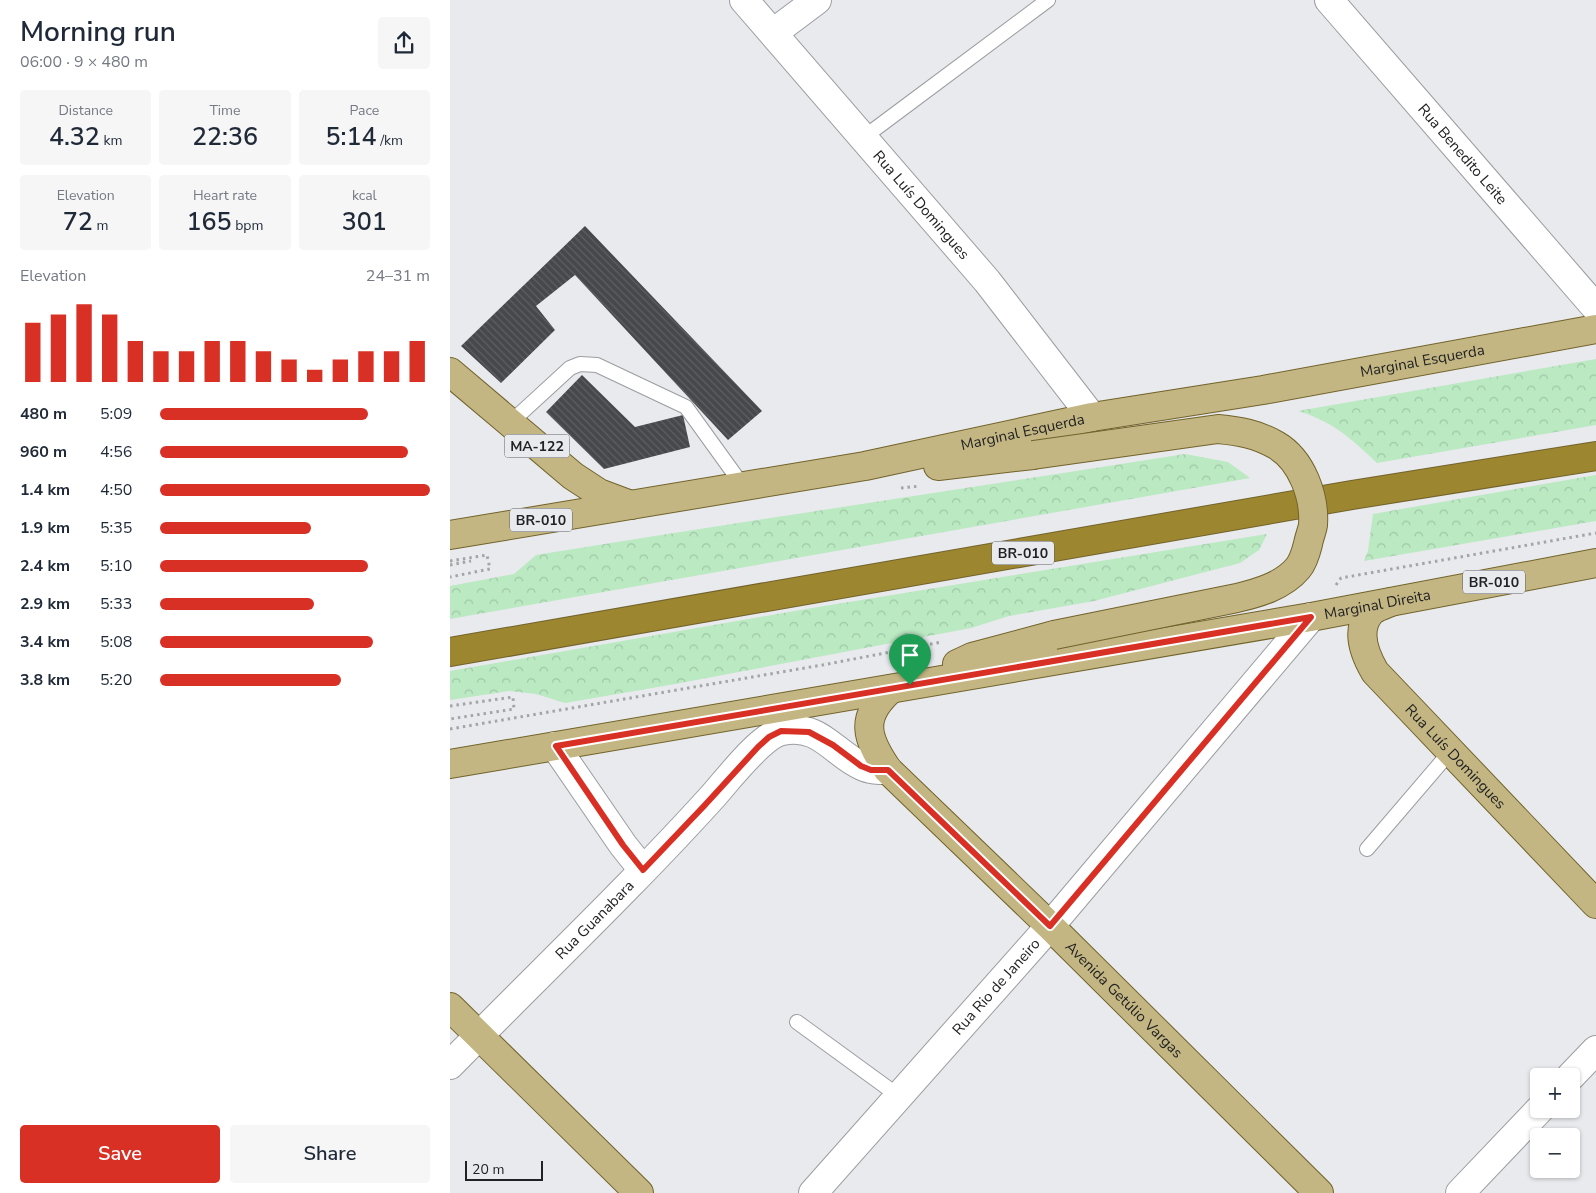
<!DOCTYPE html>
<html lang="en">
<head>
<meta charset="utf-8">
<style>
  body { margin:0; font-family:"Nunito Sans",sans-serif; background:#f6f6f7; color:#1f2937; height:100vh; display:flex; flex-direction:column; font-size:19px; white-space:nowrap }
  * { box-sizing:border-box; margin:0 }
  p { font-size:16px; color:#747a83 }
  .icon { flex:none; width:28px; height:28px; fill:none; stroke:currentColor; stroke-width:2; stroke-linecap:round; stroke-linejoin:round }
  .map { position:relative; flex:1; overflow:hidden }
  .sheet { display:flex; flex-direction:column; background:#fff; width:450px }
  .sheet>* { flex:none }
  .fabs { position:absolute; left:1080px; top:1068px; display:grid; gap:10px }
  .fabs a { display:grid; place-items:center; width:50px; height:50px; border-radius:5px; background:#fff; box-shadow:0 1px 4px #0004; font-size:25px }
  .scale { position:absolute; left:15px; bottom:12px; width:78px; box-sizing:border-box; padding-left:5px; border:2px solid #212223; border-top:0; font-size:14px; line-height:18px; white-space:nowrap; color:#212223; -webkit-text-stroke:4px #e8eaed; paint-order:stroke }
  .pin { position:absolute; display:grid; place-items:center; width:42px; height:42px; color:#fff; margin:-51px -21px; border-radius:50% 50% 50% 0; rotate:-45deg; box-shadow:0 0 5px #0007 }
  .pin .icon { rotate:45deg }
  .round { display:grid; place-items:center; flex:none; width:52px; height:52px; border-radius:5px; background:#f6f6f7 }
  .overview { display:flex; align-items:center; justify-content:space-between; height:85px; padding:0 20px }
  h1 { font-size:28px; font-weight:600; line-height:38px }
  .metrics { display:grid; grid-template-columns:repeat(3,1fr); gap:8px; height:85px; padding:5px 20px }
  .metrics div { display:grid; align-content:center; border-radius:5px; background:#f6f6f7; text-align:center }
  .metrics b { font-size:25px; font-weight:600 }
  .metrics small { font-size:14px; font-weight:400 }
  .metrics p { font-size:14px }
  .chart { height:140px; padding:10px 20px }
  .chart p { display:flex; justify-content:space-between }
  .chart svg { width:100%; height:90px; margin-top:5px; stroke:#d93025; stroke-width:6 }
  .cta { display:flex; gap:10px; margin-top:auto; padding:10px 20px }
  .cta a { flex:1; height:58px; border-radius:5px; background:#d93025; color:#fff; font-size:20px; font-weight:600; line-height:58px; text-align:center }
  .cta a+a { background:#f6f6f7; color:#1f2937 }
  ul { padding:0 20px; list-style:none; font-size:16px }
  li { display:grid; grid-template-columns:80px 60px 1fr; align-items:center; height:38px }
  li i { height:12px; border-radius:6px; background:#d93025 }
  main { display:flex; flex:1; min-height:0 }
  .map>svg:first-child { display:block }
  .park { fill:url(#park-crowns) }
  .building { fill:url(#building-back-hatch) }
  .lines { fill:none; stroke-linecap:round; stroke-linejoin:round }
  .lane-casing { stroke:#9b9da0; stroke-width:16 }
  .street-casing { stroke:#9b9da0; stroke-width:30 }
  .primary-casing { stroke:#72632b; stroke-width:30 }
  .highway-casing { stroke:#72632b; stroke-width:30 }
  .path { stroke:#a3a5a7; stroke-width:3; stroke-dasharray:2.5 4; stroke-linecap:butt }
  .lane { stroke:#fff; stroke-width:14 }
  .street { stroke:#fff; stroke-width:28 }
  .primary { stroke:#c4b683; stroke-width:28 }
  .highway { stroke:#9d8630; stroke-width:28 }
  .primary-bridge-casing { stroke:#72632b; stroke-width:30; stroke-linecap:butt }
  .path-bridge { stroke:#a3a5a7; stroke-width:3; stroke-dasharray:2.5 4; stroke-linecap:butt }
  .primary-bridge { stroke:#c4b683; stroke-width:28 }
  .route-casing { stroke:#fff; stroke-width:10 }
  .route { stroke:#d93025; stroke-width:6 }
  .labels { text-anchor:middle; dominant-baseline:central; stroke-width:5; stroke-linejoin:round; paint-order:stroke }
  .shield { fill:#e8eaed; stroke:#5d5e60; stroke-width:1 }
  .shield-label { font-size:14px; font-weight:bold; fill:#212223 }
  .street-label { font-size:15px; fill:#212223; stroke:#e8eaed }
</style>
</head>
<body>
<main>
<section class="sheet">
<div class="overview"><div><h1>Morning run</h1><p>06:00 · 9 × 480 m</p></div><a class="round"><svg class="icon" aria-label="share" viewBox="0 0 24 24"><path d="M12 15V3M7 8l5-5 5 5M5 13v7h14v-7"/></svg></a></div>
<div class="metrics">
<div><p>Distance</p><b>4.32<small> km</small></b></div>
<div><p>Time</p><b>22:36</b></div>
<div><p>Pace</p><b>5:14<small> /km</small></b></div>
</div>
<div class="metrics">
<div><p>Elevation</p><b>72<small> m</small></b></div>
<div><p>Heart rate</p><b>165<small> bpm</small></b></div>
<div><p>kcal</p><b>301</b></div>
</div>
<div class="chart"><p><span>Elevation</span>24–31 m</p>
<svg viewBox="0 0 160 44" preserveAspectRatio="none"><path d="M5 44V15M15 44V11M25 44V6M35 44V11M45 44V24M55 44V29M65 44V29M75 44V24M85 44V24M95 44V29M105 44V33M115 44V38M125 44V33M135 44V29M145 44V29M155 44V24"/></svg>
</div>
<ul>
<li><b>480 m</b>5:09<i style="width:77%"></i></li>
<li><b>960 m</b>4:56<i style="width:92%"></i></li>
<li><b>1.4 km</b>4:50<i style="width:100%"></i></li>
<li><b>1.9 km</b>5:35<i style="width:56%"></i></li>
<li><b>2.4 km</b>5:10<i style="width:77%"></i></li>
<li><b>2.9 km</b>5:33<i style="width:57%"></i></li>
<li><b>3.4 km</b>5:08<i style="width:79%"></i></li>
<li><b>3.8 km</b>5:20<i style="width:67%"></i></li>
</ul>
<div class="cta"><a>Save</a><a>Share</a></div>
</section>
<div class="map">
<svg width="1146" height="1193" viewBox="0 0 1146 1193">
  <defs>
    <pattern id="park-crowns" width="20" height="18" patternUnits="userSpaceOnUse" patternTransform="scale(1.25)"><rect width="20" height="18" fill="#bae9c2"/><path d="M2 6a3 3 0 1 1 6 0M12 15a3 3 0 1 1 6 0" fill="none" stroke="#a0c8a6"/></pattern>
    <pattern id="building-back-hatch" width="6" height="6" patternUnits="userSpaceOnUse" patternTransform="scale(1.25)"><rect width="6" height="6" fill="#47484b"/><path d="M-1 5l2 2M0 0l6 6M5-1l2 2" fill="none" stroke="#5e5f62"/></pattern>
  </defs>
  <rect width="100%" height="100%" fill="#e8eaed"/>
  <path class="park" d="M1146,359v66l-219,38c-25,-24 -45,-42 -79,-52z
    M735,454l43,8 22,16 -800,141v-33l64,-12 22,-19c217,-35 433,-67 649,-101z
    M1146,475v46l-232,40 4,-10 5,-37z
    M817,534l-8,16 -19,13 -146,38 -85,15 -38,12 -296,56 -110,19 -29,-9 -27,-3 -59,9v-29l356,-62z"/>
  <path class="building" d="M135,226l177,185 -34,29 -153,-165 -39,31 19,24 -54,53 -40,-37z
    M132,375l53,52 48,-12 7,32 -86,22 -58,-57z"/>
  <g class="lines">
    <defs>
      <path id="lane" d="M413,138l185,-138
        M60,423l60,-55 10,-4 17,1 89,42 57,79
        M917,849l83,-97
        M347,1022l103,75"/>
      <g id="street">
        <path id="s1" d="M294,0l243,281 105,136"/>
        <path id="s2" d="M879,0l267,308"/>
        <path d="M323,33l44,-33"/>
        <path d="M105,746l68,99 20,25"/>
        <path id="s3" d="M0,1065c88,-90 180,-177 264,-270 15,-17 47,-59 68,-64 38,-8 51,22 80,35 8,4 17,4 26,4"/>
        <path d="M1121,1076l25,-26"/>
        <path id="s4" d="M363,1193l237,-267 261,-309"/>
        <path d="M1010,1193l80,-84"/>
      </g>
      <g id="primary">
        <path d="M0,372l123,104 26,17 32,12"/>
        <path d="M488,466l95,-11"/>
        <path id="s5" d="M0,535l415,-69 227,-49 171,-27 333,-61"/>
        <path id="s6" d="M941,602c-7,3 -16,5 -21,11 -15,18 -5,42 5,59l221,232"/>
        <path d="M507,664l15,-7 82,-22"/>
        <path id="s7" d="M441,689c-32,28 -25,49 -3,81l162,156 269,267"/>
        <path id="s8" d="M0,764l861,-147 285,-54"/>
        <path d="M0,1007l189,186"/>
      </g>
      <path id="highway" d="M0,652l902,-157 244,-39"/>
    </defs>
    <use href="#lane" class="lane-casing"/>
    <use href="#street" class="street-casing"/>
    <use href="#primary" class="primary-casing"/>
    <use href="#highway" class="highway-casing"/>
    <path class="path" d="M451,488l19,-2
      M0,565l21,-4
      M886,585l5,-7 255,-45
      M0,706l63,-9 1,12 -64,10
      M0,729l378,-65 114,-22"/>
    <use href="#lane" class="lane"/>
    <use href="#street" class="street"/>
    <use href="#primary" class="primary"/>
    <use href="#highway" class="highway"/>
    <defs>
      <path id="primary-bridge" d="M583,455l185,-26c21,2 39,5 58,16 26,15 39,52 37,80 -1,6 -4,13 -5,19 -2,8 -5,18 -10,24 -15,18 -40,25 -61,30l-183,37"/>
    </defs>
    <use href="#primary-bridge" class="primary-bridge-casing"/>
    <path class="path-bridge" d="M0,561l37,-6 3,14 -40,8"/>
    <use href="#primary-bridge" class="primary-bridge"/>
  </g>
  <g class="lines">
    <defs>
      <path id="route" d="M861,617l-261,309 -162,-156h-17l-10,-4 -28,-21 -24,-13 -28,-1 -12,6 -11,10 -54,59 -61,64 -20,-25 -67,-99z"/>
    </defs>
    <use href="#route" class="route-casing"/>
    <use href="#route" class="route"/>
  </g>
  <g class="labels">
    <g class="shield">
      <rect x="54.5" y="434.5" width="65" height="23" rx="4"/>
      <rect x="60" y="508.5" width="62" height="23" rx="4"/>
      <rect x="542" y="541.5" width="62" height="23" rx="4"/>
      <rect x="1013" y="570.5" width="62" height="23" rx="4"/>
    </g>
    <g class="shield-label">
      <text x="87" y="446">MA-122</text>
      <text x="91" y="520">BR-010</text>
      <text x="573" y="553">BR-010</text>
      <text x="1044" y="582">BR-010</text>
    </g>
    <g class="street-label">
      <text stroke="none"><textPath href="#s2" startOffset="204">Rua Benedito Leite</textPath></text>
      <text stroke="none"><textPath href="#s1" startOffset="271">Rua Luís Domingues</textPath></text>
      <text stroke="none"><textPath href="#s5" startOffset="988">Marginal Esquerda</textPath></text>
      <text stroke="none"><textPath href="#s5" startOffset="582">Marginal Esquerda</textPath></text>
      <text stroke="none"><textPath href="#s8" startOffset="941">Marginal Direita</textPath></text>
      <text stroke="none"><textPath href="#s6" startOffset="204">Rua Luís Domingues</textPath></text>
      <text stroke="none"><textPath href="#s3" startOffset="205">Rua Guanabara</textPath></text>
      <text stroke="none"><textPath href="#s4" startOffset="276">Rua Rio de Janeiro</textPath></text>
      <text stroke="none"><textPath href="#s7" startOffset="422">Avenida Getúlio Vargas</textPath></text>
    </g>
  </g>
</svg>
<div class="fabs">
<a>+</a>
<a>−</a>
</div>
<div class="scale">20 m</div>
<div class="pin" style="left:460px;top:685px;background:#1e9e55"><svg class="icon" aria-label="arrive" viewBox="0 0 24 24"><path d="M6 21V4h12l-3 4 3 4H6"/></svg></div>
</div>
</main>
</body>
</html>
